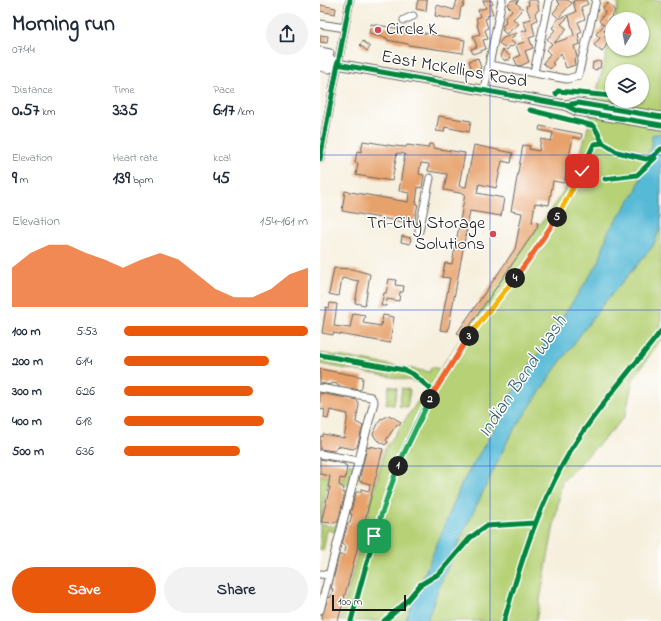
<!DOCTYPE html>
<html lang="en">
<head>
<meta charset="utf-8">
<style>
  body { margin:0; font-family:"Indie Flower",sans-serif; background:#f2f2f3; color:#1f2937; height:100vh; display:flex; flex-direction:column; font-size:15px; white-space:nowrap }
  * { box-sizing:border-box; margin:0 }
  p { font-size:13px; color:#747a83 }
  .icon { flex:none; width:22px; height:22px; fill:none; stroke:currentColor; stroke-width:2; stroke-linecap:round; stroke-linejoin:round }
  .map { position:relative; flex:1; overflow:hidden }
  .drawer { display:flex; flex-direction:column; background:#fff; width:320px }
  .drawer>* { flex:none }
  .needle { width:26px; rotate:10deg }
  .controls { position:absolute; left:285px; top:12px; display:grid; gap:8px }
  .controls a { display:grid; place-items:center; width:44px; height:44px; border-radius:50%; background:#fff; box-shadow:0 1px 3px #0004; font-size:20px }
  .scale { position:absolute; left:12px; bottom:10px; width:74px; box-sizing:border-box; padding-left:4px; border:2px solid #1c1c1c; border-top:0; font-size:11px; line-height:14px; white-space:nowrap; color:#1c1c1c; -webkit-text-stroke:3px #fff; paint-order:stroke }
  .pin { position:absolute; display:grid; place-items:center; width:34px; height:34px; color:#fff; margin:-17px; border-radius:8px; box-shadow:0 2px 6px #0006 }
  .km { position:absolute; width:20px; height:20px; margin:-10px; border-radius:50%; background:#222; color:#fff; font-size:11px; line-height:20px; text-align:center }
  .round { display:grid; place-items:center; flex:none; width:42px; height:42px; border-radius:21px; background:#f2f2f3 }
  .summary { display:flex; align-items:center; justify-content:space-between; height:68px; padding:0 12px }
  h1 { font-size:22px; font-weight:800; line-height:30px }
  .figures { display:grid; grid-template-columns:repeat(3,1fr); gap:6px; height:68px; padding:4px 12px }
  .figures div { display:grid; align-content:center }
  .figures b { font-size:17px; font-weight:800 }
  .figures small { font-size:11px; font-weight:400 }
  .figures p { font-size:11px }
  .chart { height:112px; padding:8px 12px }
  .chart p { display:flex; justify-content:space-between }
  .chart svg { width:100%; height:72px; margin-top:4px; fill:#ea580c; opacity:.7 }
  .cta { display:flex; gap:8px; margin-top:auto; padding:8px 12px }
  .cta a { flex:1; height:46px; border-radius:24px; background:#ea580c; color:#fff; font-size:16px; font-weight:800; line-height:46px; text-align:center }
  .cta a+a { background:#f2f2f3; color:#1f2937 }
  ul { padding:0 12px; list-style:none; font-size:13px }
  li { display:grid; grid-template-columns:64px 48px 1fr; align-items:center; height:30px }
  li i { height:10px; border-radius:5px; background:#ea580c }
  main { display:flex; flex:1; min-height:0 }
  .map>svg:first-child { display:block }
  .green { fill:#b6d176; stroke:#697649; fill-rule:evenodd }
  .water { fill:#57bad6; stroke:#3a6b79 }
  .building { fill:#e7a16b; fill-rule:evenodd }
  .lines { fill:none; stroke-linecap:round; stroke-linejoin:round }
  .minor-casing { stroke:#686660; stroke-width:9 }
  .major-casing { stroke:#686660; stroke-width:11 }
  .path { stroke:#686660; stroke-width:1; stroke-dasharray:3 3; stroke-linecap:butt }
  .minor { stroke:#fff; stroke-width:7 }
  .major { stroke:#fff; stroke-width:9 }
  .cycleway-casing { stroke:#fff; stroke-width:8 }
  .cycleway { stroke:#00873e; stroke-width:5 }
  .split-1-casing { stroke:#fff; stroke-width:8 }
  .split-2-casing { stroke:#fff; stroke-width:8 }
  .split-3-casing { stroke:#fff; stroke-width:8 }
  .split-4-casing { stroke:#fff; stroke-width:8 }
  .split-5-casing { stroke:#fff; stroke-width:8 }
  .split-6-casing { stroke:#fff; stroke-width:8 }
  .split-1 { stroke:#22a559; stroke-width:5 }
  .split-2 { stroke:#22a559; stroke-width:5 }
  .split-3 { stroke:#f0652b; stroke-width:5 }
  .split-4 { stroke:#f5b400; stroke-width:5 }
  .split-5 { stroke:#f0652b; stroke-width:5 }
  .split-6 { stroke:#f5b400; stroke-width:5 }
  .grid { fill:none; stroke:#1d4ed8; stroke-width:1; stroke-opacity:0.55 }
  .poi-dot { fill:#d1495b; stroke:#fff; stroke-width:1.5 }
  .labels { text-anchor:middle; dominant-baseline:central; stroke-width:3; stroke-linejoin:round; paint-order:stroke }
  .poi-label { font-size:18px; fill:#1c1c1c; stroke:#fff; text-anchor:start }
  .street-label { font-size:18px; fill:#1c1c1c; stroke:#fff }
  .water-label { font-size:19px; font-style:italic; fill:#376370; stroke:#fff }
</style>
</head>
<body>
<main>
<section class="drawer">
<div class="summary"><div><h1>Morning run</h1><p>07:44</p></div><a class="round"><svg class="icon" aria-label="share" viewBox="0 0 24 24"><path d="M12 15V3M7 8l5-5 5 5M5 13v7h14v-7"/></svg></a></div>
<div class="figures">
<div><p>Distance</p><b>0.57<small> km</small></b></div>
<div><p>Time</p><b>3:35</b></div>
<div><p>Pace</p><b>6:17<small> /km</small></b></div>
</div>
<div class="figures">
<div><p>Elevation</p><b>9<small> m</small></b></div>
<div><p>Heart rate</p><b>139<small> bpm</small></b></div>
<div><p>kcal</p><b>45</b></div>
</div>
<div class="chart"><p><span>Elevation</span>154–161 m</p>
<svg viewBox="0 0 160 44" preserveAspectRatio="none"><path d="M0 44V20L10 11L20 6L30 6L40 11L50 15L60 20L70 15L80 11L90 15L100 24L110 33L120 38L130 38L140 33L150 24L160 20V44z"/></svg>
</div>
<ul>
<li><b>100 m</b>5:53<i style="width:100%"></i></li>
<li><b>200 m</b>6:14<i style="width:79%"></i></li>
<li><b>300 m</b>6:26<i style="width:70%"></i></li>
<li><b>400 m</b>6:18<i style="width:76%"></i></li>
<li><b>500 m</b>6:36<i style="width:63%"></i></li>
</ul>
<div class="cta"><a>Save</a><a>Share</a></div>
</section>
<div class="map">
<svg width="341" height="621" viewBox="0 0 341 621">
  <rect width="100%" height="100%" fill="#fff"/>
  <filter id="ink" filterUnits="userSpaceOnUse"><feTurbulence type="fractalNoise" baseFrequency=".025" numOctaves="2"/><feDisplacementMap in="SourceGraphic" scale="8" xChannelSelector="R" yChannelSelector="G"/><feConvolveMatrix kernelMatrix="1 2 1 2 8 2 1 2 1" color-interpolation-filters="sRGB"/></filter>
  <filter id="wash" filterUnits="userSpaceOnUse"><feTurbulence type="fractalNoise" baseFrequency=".012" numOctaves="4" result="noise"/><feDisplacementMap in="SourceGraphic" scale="16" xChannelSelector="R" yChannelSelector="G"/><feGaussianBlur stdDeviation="0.9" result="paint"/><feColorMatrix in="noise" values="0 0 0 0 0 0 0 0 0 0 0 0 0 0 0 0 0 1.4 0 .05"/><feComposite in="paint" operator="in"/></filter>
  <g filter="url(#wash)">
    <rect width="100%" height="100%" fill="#f6efdd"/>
    <path class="green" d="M299,0h42v339l-28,40 -8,38 -63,65 -26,139h-196l45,-172 42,-61 -8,-6 -99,-18v-11l110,19 1,-5 9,2 97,-141 1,-5 3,1 32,-47 13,-42 26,-104v18h30v-30h-27zM292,71h30v30h-30z
      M69,386l8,2 -3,17 -8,-1z
      M82,388l8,2 -3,17 -8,-1z
      M29,463l5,3 -5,19 -21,-3 -8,42 15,3 1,-4 3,1 -2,8 -10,-2 -4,21 -3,-1v-75l25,5z"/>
    <path class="water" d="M341,133v94l-8,19 -52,61 -46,62 -46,69 -40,83 -29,63 -13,37h-22l57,-138 33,-56 16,-32 88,-133 9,-30 28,-41 16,-46v-10z"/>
    <g id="blocks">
      <path class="building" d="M98,0h9l-1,11 -10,-2z
        M137,0h8l-2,7h-2l-2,13 -24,-4 2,-11 17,5z
        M163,0h8l2,4 -3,1 3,9 -6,2 1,2 -3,1 3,9 -3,2 3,9 -5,1 3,9 -13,5 -2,-5 6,-2 -4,-11 7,-2 -3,-9h1l-2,-7 4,-1 -2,-7 8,-2z
        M192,0h7l-3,3 7,6 -10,10 6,5 -13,10 -4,-4 2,-2 -2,-2 4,-3 -1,-5 7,-8 -5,-5z
        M208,0h9l2,10 -4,3 2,7 -5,3 3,13 -6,2 4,10 -8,3 4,11 -9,4 -3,-1 -3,-7 6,-2 -4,-11 8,-3 -3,-10 6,-2 -4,-9 8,-2 -5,-13 3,-1z
        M236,0h12l4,3 -14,15 -5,-5 7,-9z
        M257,0h9l2,4 -7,3 4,12 -7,3 4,10 -4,2 2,10 -6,2 3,11 -3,2 1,6 -9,3 -5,-15 -9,10 2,1 -4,5 -7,-6 7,-9 -4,-4 6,-6 -5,-5 8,-9 -3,-2 6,-9 18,-7 -3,-11zM249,16l5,20 -20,7 13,-14 -6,-5z
        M288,3l7,8 -2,4 -5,5 3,2 -7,9 3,2 -3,3 5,5 -7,11 -8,-7 6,-7 -4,-4 8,-9 -5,-4 6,-8 -2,-6z
        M0,5l16,3 -1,6 -15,-3z
        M51,24l94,16 -2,13 -55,-8v-1l-21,-4v-2l-18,-4z
        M197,33l-7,7 5,4 -3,3 -2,-1 -3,4 -8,-7 4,-5z
        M0,35l8,1 -1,7 -7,-1z
        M43,41l7,6 -3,4 -7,-6z
        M183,50l8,7 -3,4 -2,-2 -1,2 -5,-5z
        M158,58l3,10 -9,3 -3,-10z
        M276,61l5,1 -1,6h-3v2l-5,-1 1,-7 2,1z
        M119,116l32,5 -2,11 -24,-5 -1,5 -8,-1z
        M220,126l42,8 -1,5 -8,-2 -9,46 -11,-2 -4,24 -14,-2 -3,19 6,1 -1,5 -74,108 -6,-3 58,-84 7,-36 -11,-2 12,-66 7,1 -1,3 10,2 2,-12 10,2 2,-8 -14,-3z
        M43,141l31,5 12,1 1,-2 21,3 1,-4h4v4l32,5 -6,33 7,1 8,-42 39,8 -2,10 -9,-2 -6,27 -17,-4 -2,9 27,5 -3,18 -31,-5 -22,120 -8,-1 10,-52 -8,-1 3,-14 7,1 13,-70 -21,-4 3,-16 -19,-3 1,-7 -8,-1 -2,11 5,1 -2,13 -4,-1 -2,16 2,1 -4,20 -72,-13 3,-20 63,11 1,-9 -10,-2 6,-37 -8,-1 -5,28 -36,-6 2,-12h-3l2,-12 4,1z
        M82,236l9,2 -1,6 -9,-2z
        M14,268l18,1 18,5 -5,31 -10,-2 4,-22 -17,-3 -3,18 -10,-2z
        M69,279l7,1 -1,5 9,1 -1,6h-3l-1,9 -12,-2 -1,7h-5l3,-13h2z
        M10,303l7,1 -3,22 16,2 3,-15 12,2 -2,8 18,3 2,-11 11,2 -4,26 -57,-10v2l-11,-2 4,-26 3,1z
        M0,369l43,8 -1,11 -2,2 -22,-4v-2l-7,-1 -1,2 -10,-2z
        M0,393l37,7 2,5 -3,17 7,4 -6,21 -4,2 -16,-3 -3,5 -14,-2v-13l2,1 1,-3 21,4 4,-24 -18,-4 -2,9 -4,-1 1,-8 -5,-1z
        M69,415l12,7 -2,4 -2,-2 -11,16 2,2 -3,3 -9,-6 -3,-5 8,-16 2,1 3,-3 2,1z
        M50,446l13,3 -18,71 -27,101h-14l-3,-2 7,-21 3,-1 2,-8h-2l8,-34h5l2,-8 -4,-3 6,-21h2l2,-9h-2l6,-22h5v-3l8,2 1,-7 -11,-3 8,-34 3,1z
        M0,459l25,5v2h2l-2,13 -5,-1 -1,7 5,3 -1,5h2l-7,29h-3l-1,1 -13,-1 9,-35h-2l2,-11 -10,-2z"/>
    </g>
  </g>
  <g filter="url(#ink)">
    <use href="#blocks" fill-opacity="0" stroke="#686660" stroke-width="1"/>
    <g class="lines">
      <defs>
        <path id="minor" d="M84,20l9,-4
          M0,24l25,4
          M0,51l10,2
          M169,65l78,14 11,-3 18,-76
          M214,72l15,-72
          M164,90l18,-90
          M0,159l30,-159
          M99,231l11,-53
          M0,388l51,9 3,5 -54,208
          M0,454l39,7
          M0,574l9,1"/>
        <path id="major" d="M0,58l11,2 6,4 228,41 12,6 84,14
          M0,66l9,2 8,-4
          M245,105l13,-2 83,14"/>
      </defs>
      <use href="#minor" class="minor-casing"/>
      <use href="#major" class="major-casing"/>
      <path class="path" d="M100,585l20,-12 30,-35 16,-12 49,-3"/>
      <use href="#minor" class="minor"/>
      <use href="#major" class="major"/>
      <defs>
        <path id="cycleway" d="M17,64l228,41 12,6 84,14
          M236,94l2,-3 54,5
          M245,105l13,-2 83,14
          M210,110l64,16 9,17 14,9 29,7 6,-2 9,-8
          M0,159l30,-159
          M285,179l32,-4 18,-17
          M0,355l84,15 9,4 21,18
          M31,621c21,-78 40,-156 81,-227 14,-22 27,-45 43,-66 19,-26 41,-49 59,-76 24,-34 43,-70 60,-108l9,-1
          M64,621l19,-16 17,-20 20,-12 30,-35 16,-12 49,-3
          M184,621c17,-60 35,-118 67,-171 26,-42 60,-80 90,-119"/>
      </defs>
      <use href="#cycleway" class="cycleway-casing"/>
      <use href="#cycleway" class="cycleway"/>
    </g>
  </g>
  <g class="lines" filter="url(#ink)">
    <defs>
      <path id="split-1" d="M54,536l24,-70"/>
      <path id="split-2" d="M78,466l32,-67"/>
      <path id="split-3" d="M110,399l39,-63"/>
      <path id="split-4" d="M149,336l46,-58"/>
      <path id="split-5" d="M195,278l19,-26 23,-35"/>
      <path id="split-6" d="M237,217l25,-46"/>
    </defs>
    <use href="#split-1" class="split-1-casing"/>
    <use href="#split-2" class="split-2-casing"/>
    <use href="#split-3" class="split-3-casing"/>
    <use href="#split-4" class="split-4-casing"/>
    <use href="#split-5" class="split-5-casing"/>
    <use href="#split-6" class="split-6-casing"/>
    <use href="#split-1" class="split-1"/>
    <use href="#split-2" class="split-2"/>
    <use href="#split-3" class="split-3"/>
    <use href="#split-4" class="split-4"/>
    <use href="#split-5" class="split-5"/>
    <use href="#split-6" class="split-6"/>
  </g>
  <path class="grid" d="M170,0v621M0,155h341M0,310h341M0,466h341"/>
  <g class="poi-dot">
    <circle cx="58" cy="30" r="4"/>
    <circle cx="173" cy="234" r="4"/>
  </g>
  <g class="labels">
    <g class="poi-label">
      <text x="66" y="30">Circle K</text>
      <text x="165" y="224" text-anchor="end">Tri-City Storage<tspan x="165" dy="21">Solutions</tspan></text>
    </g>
    <g class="street-label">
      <text transform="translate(134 70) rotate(10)">East McKellips Road</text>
    </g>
    <g class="water-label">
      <text transform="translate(203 377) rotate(-56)">Indian Bend Wash</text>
    </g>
  </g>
</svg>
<div class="controls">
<a><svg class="needle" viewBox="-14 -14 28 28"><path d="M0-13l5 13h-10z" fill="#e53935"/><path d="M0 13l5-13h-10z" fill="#747a83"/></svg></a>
<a><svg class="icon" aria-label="layers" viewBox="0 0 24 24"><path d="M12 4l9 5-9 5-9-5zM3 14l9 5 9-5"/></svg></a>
</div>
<div class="scale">100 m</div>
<div class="pin" style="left:54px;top:536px;background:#1e9e55"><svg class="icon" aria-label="arrive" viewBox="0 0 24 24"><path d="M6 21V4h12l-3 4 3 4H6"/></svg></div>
<div class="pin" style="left:262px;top:171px;background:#d93025"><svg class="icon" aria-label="check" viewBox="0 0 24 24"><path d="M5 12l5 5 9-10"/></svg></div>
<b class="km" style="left:78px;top:466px">1</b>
<b class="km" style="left:110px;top:399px">2</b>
<b class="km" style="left:149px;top:336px">3</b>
<b class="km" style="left:195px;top:278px">4</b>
<b class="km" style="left:237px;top:217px">5</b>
</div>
</main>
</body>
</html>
